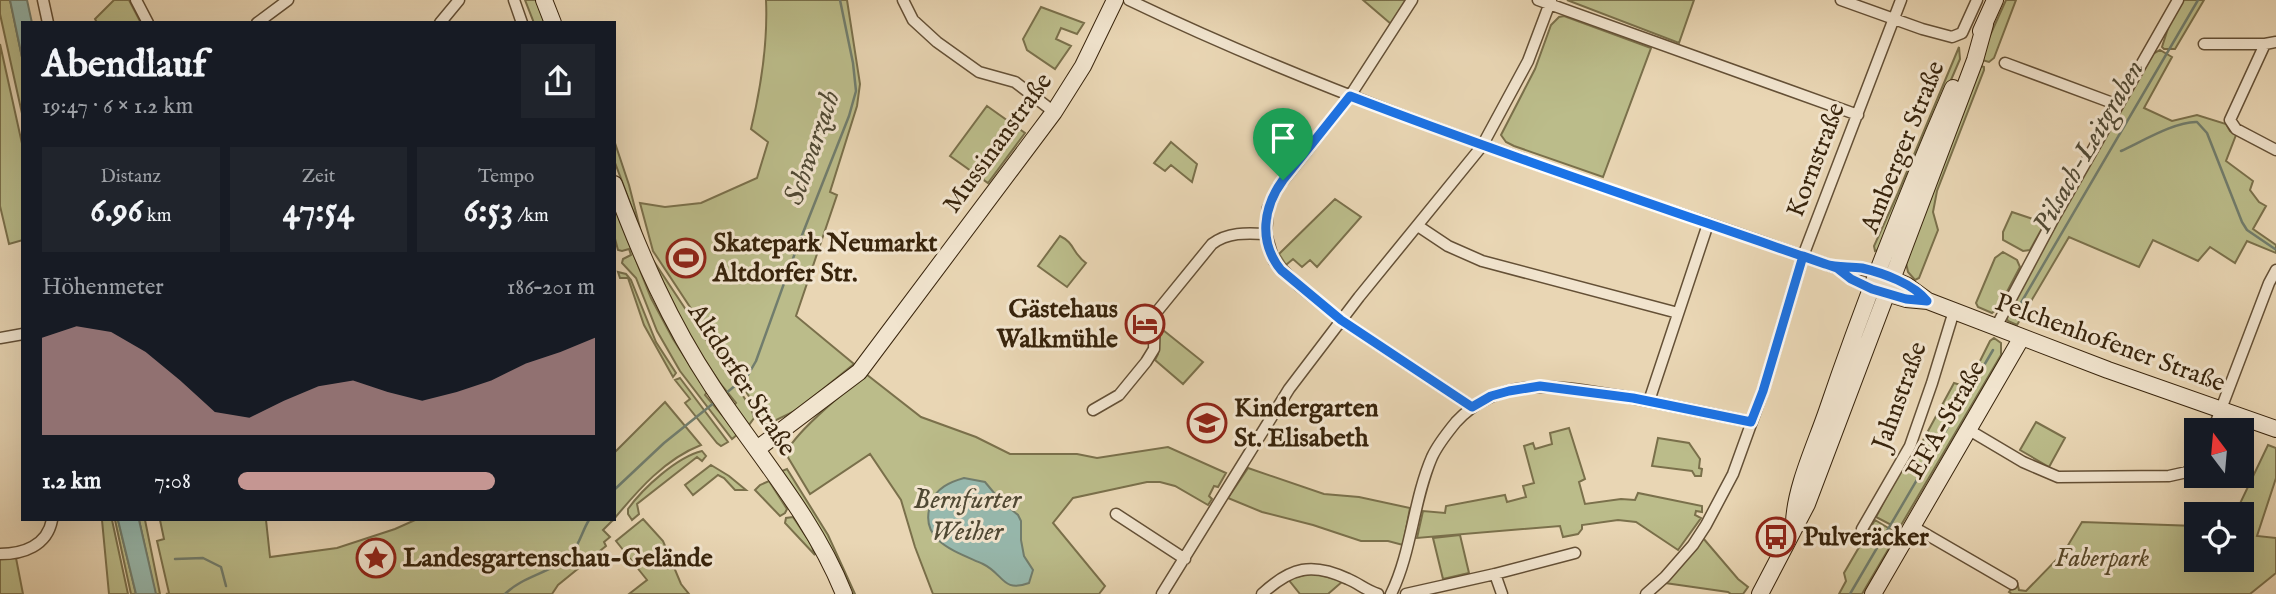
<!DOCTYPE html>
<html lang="de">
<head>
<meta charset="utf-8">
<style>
  body { margin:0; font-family:"IM FELL English",serif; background:#20242c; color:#f1f3f6; height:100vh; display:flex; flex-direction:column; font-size:26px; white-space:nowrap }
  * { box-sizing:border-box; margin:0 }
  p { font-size:23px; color:#9ea1a6 }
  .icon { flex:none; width:38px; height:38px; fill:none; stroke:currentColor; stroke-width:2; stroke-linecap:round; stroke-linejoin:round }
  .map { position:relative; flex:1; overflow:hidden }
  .side { position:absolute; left:21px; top:21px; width:595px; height:500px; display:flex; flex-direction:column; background:#171b24; border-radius:0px; box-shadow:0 7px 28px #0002 }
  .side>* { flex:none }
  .needle { width:46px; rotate:344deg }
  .buttons { position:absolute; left:2184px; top:418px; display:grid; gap:14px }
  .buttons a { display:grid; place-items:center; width:70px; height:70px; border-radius:0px; background:#171b24; box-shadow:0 7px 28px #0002; font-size:35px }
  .pin { position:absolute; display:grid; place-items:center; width:60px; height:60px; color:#fff; margin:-72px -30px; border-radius:50% 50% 50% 0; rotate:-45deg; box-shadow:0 0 7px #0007 }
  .pin .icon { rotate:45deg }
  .round { display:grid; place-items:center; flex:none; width:74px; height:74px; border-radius:0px; background:#20242c }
  .overview { display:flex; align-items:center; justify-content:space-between; height:119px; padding:0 21px }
  h1 { font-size:38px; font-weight:700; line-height:52px }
  .stats { display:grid; grid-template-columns:repeat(3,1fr); gap:10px; height:119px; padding:7px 21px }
  .stats div { display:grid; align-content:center; border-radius:0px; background:#20242c; text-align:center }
  .stats b { font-size:35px; font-weight:700 }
  .stats small { font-size:19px; font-weight:400 }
  .stats p { font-size:19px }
  .chart { height:196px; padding:14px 21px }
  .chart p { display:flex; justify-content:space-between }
  .chart svg { width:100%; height:126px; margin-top:7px; fill:#c59692; opacity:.7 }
  ul { padding:0 21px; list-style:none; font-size:23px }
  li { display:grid; grid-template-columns:112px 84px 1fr; align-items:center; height:52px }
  li i { height:18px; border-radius:9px; background:#c59692 }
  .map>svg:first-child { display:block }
  .green { fill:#bbbc8a; stroke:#7a704b; stroke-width:2 }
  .water { fill:#97b9ae; stroke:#717d6d; stroke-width:2 }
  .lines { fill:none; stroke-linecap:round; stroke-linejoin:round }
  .stream { stroke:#717d6d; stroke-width:2.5 }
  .street-casing { stroke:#645036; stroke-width:13 }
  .secondary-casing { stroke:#38240c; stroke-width:18 }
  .street { stroke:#f1e4ce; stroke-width:10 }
  .secondary { stroke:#f1e4ce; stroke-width:16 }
  .route-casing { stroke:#fff; stroke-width:14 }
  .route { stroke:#1a73e8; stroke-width:9 }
  .labels { text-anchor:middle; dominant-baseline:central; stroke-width:6; stroke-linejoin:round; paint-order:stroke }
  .street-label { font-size:26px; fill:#38240c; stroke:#f1e4ce }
  .poi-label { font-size:26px; font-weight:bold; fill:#38240c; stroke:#f1e4ce; text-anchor:start }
  .park-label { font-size:26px; font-style:italic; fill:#594a2c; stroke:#f1e4ce }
  .water-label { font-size:28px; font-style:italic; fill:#504934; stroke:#f1e4ce }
</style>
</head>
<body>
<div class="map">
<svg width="2276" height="594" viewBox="0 0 2276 594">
  <rect width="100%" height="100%" fill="#e9d6b4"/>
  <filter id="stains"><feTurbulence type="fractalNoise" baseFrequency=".00286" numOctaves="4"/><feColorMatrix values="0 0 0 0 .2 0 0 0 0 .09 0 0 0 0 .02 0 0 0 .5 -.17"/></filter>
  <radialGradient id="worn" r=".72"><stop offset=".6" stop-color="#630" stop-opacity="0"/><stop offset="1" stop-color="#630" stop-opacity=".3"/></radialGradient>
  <path class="green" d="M0,0h10l13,62v56l-23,-104z
    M114,0h15l12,23h-44l-2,-4z
    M525,0h11l9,23h-11z
    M766,0h81l13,84 -3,22 -27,86 7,3 -41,121 58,48 -57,46 -31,15 -10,-18 -103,-156 -13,-48 25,4 36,-4 56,-25 11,-36 -17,-13c10,-42 17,-85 15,-129z
    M1363,0h43l-15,24z
    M1567,0h127l-15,43z
    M2006,0h10l-22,58 -5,4 -7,-2 1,-9z
    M2183,0h21l-29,49h-11l-2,-2 9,-28z
    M1041,7l43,16 -7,11 -16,-6 -5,11 15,7 -16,23 -28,-19 -4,-11z
    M1564,16l87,32 -48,129 -89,-31 -8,-4 -5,-7 34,-66 16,-44 8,-8z
    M0,44l23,104v92l-14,4 -9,-38z
    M1959,47l1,12 -82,191 -3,1 -1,-5 24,-53z
    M2160,50l12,7 -28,51 28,13 25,-6 29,9 4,7 6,4 -10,26 27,20 -3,9 9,12 7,4 -13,23 23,16v8l-29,-12 -12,22 -25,-16 -12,14 -45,-21 -14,27 -70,-30 -52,88 -9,-4 -2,-4 63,-118 84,-145z
    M1978,65l6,2v3l-47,121 -4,21 5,18 -19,48 -4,2 -7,-8 -3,-14z
    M987,106l38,27 -37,50 -38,-27z
    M614,140l15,45 12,47 -27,-72z
    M1171,142l26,22 -5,18 -21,-17 -6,6 -11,-8z
    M1335,199l26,18 -44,50 -7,-7 -8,7 -9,-8 -7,6 -7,-11z
    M614,205l37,93 22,41 34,53 -2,3 33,39 -6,5 -52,-68 -23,-40 -21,-53 -14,-15 1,-4 8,-4 -2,-6 -7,2 -4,-1 -4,-15z
    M2012,212l33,11 -15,27 -7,1 -20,-11v-8z
    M1060,236c15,7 12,17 26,27l-19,24 -29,-21z
    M2003,252l14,8 3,7 -21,40 -7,6 -14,-6 -2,-4 19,-45z
    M651,257l100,151 3,10 -5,7 -15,-20 2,-2 -16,-20 -30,-45z
    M618,272l8,2 5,6 25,62 20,31 -3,4 -29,-52 -16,-47h-8z
    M1158,326l45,36 -20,22 -28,-24 3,-6z
    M1994,338l7,5v12l-101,172 -3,1 -21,-11 39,-75 6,2 33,-61 13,4 23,-46z
    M866,374l55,43 55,20 34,17h67l20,4 71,-11 58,26 -8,14 -4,-1 -5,10 3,3 -4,6 -33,-19 -15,-4h-13l-74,16 -20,25 52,63 -6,8h-166l-18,-47 -14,-47 -31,-46 -60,40 -24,-40c6,-20 62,-65 80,-80z
    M680,378l48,64 -7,4 -4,-3 -32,-40 5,-4 -15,-19z
    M665,402l36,43c-36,14 -63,45 -87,74v-66z
    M2036,422l29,16 -16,29 -29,-17z
    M1569,428l16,51 -6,3 6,22 36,-5 14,1 3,-7 64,13v6l-6,-1 -1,4 6,3 -23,32 -42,-28 -18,-2 -36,5v4l-4,5 -15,3 -3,-11 -143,12 6,-27 22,2 1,-7 59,-11 2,7 19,-5 -3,-11 11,-3 -10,-37 9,-3 2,6 17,-5 -2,-11z
    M1658,438l31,5 11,16 -1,9 3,1 -1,7h-6l-3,-5 -40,-5z
    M2268,445l8,3v30l-19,58 19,2v35l-26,21h-238l-3,-2 8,-10 2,8 7,1 38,-39 18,-30 114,4v34h46v-46h-7z
    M702,451l4,5 -4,5 -5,-4 -60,47 2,10 -7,6 -4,-6v-5c15,-21 49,-52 74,-58z
    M711,465l18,11 17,14h-11l-11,-12 -6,-3 -25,20 -8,-10z
    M1248,468l76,26 35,3 51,11 -7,37 -15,-4h-27l-48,-16 -51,-13 -34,-14z
    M787,469l41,66 27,59h-5l-68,-123z
    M769,481l18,28 -2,4 -5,3 -25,-26 5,-5z
    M793,517l18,27 4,11 -30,-32 1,-5z
    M643,519l20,22 18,43 8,10h-60l18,-14 -31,-39z
    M102,520h10l16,74h-19z
    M115,520h3l18,74h-5z
    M139,520h6l15,74h-11l6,-2z
    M160,520h106l4,37 67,-9 58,-19 20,-9h198l-10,10 7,7 -6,5 2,4 -48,39 -6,9h-386l3,-1 -12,-52 7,-2z
    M1875,520l20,12v6l-33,56h-23l7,-13 -2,-8z
    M1460,535l9,38 -26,6 -10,-41z
    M1703,538l35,41 10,8 -5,7h-12l-3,-2 -63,-9z
    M0,557l16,1 7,36h-23z
    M1313,573l30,8 -15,13h-28l-12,-15z"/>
  <path class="water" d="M10,0h17l5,23h-9v39z
    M964,478l21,4 15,18 18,15 3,6v19l3,16 9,14 -4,13c-27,10 -25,-9 -46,-19 -26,-12 -66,-23 -52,-61 5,-15 19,-21 33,-25z
    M118,520h21l17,74h-20z"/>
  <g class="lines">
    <path class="stream" d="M2121,151c20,-9 55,-30 76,-29l10,11 35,89 5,8 28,19
      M2015,313l183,-313
      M725,394l23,-19 8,-14 39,-108 54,-137 7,-25 -3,-28 -13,-63
      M614,490l50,-47 51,-41
      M175,559l28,-1 18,9 5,19
      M505,594c19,-19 48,-21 66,-40 9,-10 11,-23 18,-34
      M1850,594l143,-244"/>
    <defs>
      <path id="street" d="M43,0l5,23
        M136,0l12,23
        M514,0l8,23
        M903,0l10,20 24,22 42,30 36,10 39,30
        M1129,0c228,110 470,184 708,268l14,11 21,10
        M1412,0l-62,96 -72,91 -10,21 -2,26 8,27 24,24 43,35 131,87
        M1538,0l320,115
        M1841,0l81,29 30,8 10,-4 15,-33
        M257,23l31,-23
        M440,23l19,-23
        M2204,44h61l11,-2
        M2265,44l-35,76 6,9 40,21
        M2005,63l113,42
        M1418,226l30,20 34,15 196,52
        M1837,268h20l21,6
        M1996,327l58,-109 124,-218
        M0,338l23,-4
        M1649,401l59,-177
        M1093,410l26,-15 27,-33 8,-13 1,-35 57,-70c16,-12 34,-11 54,-10
        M1969,430l54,32 35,15 111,-1 18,-4 9,-9
        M2213,430l56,-147 7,-13
        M1116,514l69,45
        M1912,526l100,58
        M1862,529l48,-83 22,-63 22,-72
        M0,554c23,0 47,-8 52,-34
        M1495,574l7,20
        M1162,594l127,-205 70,-92 123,-151 46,-85 23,-61
        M1262,594c29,-27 50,-32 86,-15 10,4 19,12 30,15
        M1391,594c21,-43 22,-93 41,-137 6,-13 15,-24 24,-35 46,-49 105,-35 165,-26 43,8 86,17 130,26
        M1406,594l89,-20 80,-21
        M1646,594l19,-17 28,-32 13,-20 27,-51 30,-83 40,-135 98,-256"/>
      <path id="secondary" d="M544,0l9,23
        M1981,31l14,-31
        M614,184c27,72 55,137 98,202 45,68 102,132 132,208
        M1882,275l24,10 22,16
        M1876,290l30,9 22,2 180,69 168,59
        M757,449l102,-77 195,-260 29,-46 32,-66
        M1794,523c1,-35 21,-77 33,-112 37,-109 80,-217 126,-323
        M1760,594l47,-90 168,-444 10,-36
        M1873,594l149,-257"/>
    </defs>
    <use href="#street" class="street-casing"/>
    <use href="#secondary" class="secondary-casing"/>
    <use href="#street" class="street"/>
    <use href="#secondary" class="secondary"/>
  </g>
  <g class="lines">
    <defs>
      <path id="route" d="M1283,180c-20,27 -25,62 -2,90l60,50 131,87 19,-11 18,-5 31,-5 93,12 118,24 12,-31 40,-135 34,12 14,11 21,10 34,10 21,2c-13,-17 -44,-28 -65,-33 -13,-2 -24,0 -37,-4 -158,-55 -318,-108 -475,-168l-67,84"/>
    </defs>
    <use href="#route" class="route-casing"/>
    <use href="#route" class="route"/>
  </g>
  <defs>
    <symbol id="stadium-ring" viewBox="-11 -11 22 22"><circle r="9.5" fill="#f1e4ce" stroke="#8f2418" stroke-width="1.5"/><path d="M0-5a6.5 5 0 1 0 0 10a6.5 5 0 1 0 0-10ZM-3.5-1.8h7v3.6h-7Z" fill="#8f2418"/></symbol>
    <symbol id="hotel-ring" viewBox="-11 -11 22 22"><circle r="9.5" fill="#f1e4ce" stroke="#8f2418" stroke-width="1.5"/><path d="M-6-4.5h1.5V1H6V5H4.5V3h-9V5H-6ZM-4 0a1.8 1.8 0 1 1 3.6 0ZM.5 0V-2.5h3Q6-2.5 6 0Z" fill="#8f2418"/></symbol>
    <symbol id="school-ring" viewBox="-11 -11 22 22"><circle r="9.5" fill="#f1e4ce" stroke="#8f2418" stroke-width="1.5"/><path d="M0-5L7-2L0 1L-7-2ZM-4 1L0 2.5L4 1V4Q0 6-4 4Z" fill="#8f2418"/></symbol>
    <symbol id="bus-ring" viewBox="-11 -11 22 22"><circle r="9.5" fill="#f1e4ce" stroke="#8f2418" stroke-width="1.5"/><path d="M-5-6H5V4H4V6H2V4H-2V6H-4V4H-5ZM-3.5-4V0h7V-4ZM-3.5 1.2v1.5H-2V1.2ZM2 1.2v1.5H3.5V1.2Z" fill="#8f2418"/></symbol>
    <symbol id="sight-ring" viewBox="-11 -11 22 22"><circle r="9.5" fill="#f1e4ce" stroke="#8f2418" stroke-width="1.5"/><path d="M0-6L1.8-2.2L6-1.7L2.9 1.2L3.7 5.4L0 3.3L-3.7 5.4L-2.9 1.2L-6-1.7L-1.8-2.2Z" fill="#8f2418"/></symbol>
  </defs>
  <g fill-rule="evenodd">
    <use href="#stadium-ring" x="664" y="236" width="44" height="44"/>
    <use href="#hotel-ring" x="1123" y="302" width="44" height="44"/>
    <use href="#school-ring" x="1185" y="401" width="44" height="44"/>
    <use href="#bus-ring" x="1754" y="515" width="44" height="44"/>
    <use href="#sight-ring" x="354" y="536" width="44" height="44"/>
  </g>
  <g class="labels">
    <g class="street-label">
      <text transform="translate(998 143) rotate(-54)">Mussinanstraße</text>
      <text transform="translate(1903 147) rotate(-68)">Amberger Straße</text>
      <text transform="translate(1816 160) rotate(-69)">Kornstraße</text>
      <text transform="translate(2110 343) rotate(20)">Pelchenhofener Straße</text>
      <text transform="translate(742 380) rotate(57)">Altdorfer Straße</text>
      <text transform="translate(1900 396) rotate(-70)">Jahnstraße</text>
      <text transform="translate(1946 420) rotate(-60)">EFA-Straße</text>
    </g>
    <g class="poi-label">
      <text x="713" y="243">Skatepark Neumarkt<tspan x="713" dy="30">Altdorfer Str.</tspan></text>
      <text x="1118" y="309" text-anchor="end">Gästehaus<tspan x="1118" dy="30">Walkmühle</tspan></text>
      <text x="1234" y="408">Kindergarten<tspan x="1234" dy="30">St. Elisabeth</tspan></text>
      <text x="1803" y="537">Pulveräcker</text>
      <text x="403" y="558">Landesgartenschau-Gelände</text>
    </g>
    <g class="park-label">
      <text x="2102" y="558">Faberpark</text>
    </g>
    <g class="water-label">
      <text transform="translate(2089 147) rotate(-60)">Pilsach-Leitgraben</text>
      <text transform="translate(813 148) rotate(-71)">Schwarzach</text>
      <text x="967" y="500">Bernfurter<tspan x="967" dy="32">Weiher</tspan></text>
    </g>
  </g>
  <rect width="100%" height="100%" filter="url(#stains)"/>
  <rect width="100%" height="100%" fill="url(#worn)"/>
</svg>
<div class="buttons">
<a><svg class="needle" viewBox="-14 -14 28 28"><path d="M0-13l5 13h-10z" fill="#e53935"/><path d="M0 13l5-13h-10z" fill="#9ea1a6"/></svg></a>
<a><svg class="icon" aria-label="locate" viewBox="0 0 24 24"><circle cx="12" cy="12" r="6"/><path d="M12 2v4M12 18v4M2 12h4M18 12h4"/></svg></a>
</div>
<div class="pin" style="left:1283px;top:180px;background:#1e9e55"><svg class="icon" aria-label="arrive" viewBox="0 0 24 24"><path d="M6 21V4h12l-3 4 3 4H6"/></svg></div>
<section class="side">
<div class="overview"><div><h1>Abendlauf</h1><p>19:47 · 6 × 1.2 km</p></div><a class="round"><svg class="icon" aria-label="share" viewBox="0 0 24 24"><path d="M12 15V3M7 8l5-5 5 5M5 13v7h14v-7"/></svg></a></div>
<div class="stats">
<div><p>Distanz</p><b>6.96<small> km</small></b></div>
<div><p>Zeit</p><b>47:54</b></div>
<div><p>Tempo</p><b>6:53<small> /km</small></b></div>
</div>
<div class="chart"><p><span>Höhenmeter</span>186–201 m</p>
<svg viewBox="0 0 160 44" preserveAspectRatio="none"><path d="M0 44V10L10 6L20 8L30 15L40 25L50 36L60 38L70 32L80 27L90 25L100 29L110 32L120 29L130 25L140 19L150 15L160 10V44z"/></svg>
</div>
<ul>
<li><b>1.2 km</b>7:08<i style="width:72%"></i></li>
</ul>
</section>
</div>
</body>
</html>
